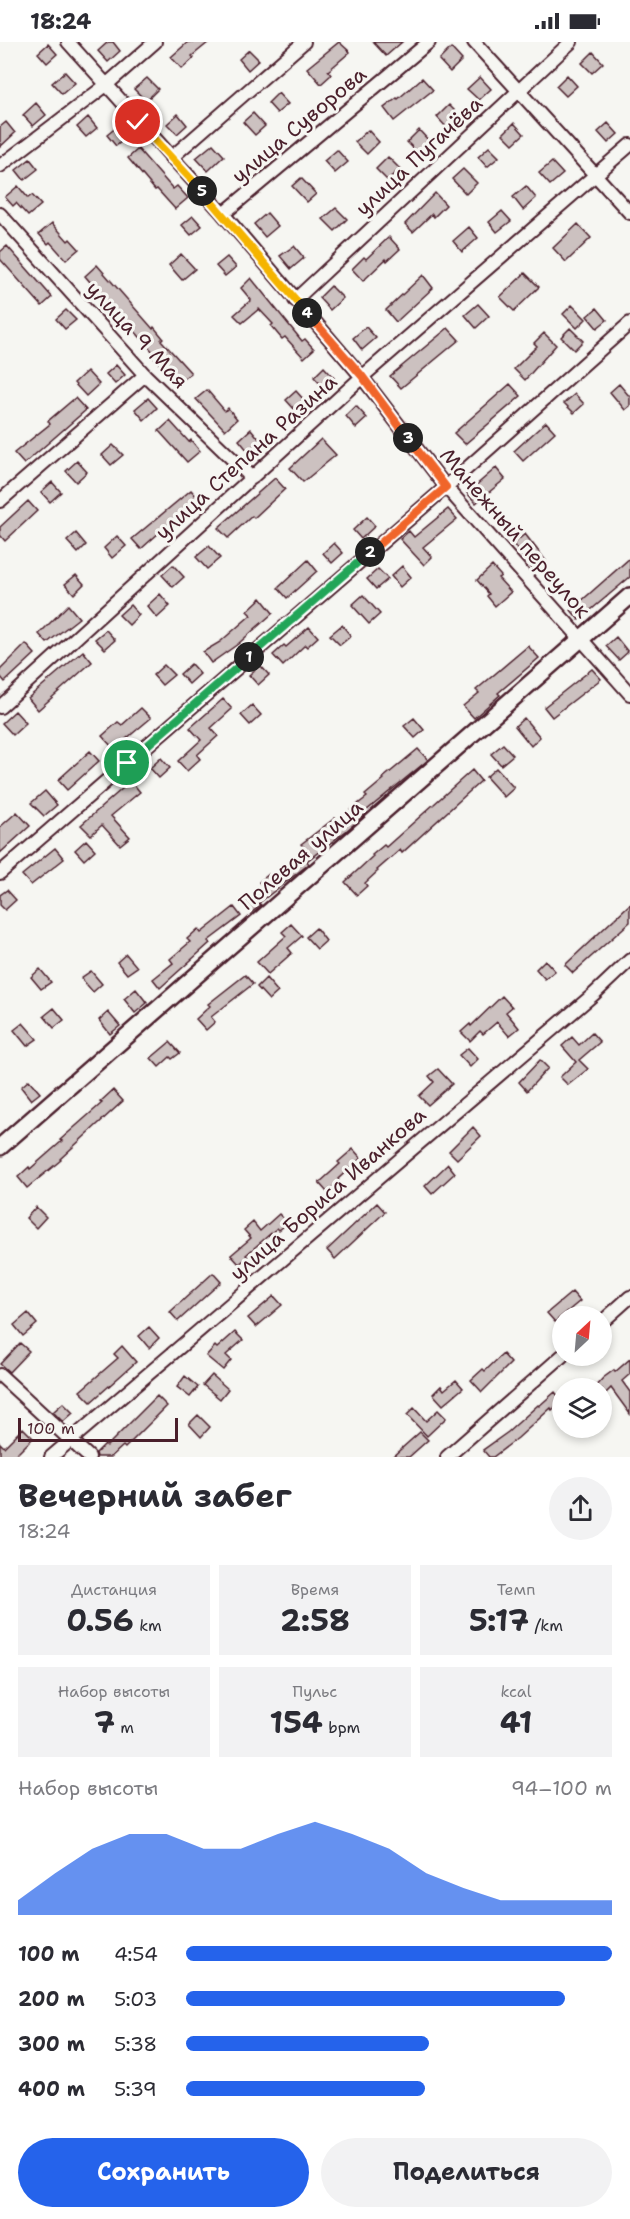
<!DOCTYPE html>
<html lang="ru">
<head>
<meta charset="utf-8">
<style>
  body { margin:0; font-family:"Shantell Sans",sans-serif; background:#f2f2f3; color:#2b2b33; height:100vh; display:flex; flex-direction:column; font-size:22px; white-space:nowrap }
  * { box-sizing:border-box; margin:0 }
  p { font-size:20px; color:#7c7c81 }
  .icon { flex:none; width:33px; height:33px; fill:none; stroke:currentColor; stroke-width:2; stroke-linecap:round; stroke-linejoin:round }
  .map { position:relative; height:1415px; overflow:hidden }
  .drawer { display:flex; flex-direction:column; background:#fff; flex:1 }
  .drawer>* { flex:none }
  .needle { width:39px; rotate:26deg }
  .fabs { position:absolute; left:552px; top:1264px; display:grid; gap:12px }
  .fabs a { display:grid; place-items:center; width:60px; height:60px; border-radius:50%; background:#fff; box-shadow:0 3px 9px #0003; font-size:30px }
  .scale { position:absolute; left:18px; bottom:15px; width:160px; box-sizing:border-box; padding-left:6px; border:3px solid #4a1f2b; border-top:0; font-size:16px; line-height:21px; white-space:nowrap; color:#4a1f2b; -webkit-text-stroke:4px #f6f6f2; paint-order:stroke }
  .pin { position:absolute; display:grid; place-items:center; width:51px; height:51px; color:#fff; margin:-26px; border:3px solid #fff; border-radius:50%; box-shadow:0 2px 6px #0007 }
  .km { position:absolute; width:30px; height:30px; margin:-15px; border-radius:50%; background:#222; color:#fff; font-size:16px; line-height:30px; text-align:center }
  .round { display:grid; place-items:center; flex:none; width:63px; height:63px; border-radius:32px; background:#f2f2f3 }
  .headline { display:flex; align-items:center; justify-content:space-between; height:102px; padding:0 18px }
  h1 { font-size:33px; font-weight:700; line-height:45px }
  .figures { display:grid; grid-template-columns:repeat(3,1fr); gap:9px; height:102px; padding:6px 18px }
  .figures div { display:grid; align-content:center; border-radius:0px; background:#f2f2f3; text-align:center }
  .figures b { font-size:30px; font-weight:700 }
  .figures small { font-size:16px; font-weight:400 }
  .figures p { font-size:16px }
  .chart { height:168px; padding:12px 18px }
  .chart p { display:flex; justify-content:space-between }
  .chart svg { width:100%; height:108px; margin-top:6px; fill:#2563eb; opacity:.7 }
  .action { display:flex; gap:12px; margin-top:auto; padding:12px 18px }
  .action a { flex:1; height:69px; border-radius:36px; background:#2563eb; color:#fff; font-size:24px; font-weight:700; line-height:69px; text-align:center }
  .action a+a { background:#f2f2f3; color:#2b2b33 }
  ul { padding:0 18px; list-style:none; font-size:20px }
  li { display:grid; grid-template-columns:96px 72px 1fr; align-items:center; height:45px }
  li i { height:15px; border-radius:8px; background:#2563eb }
  .status { display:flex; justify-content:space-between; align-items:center; height:42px; padding:0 30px; background:#fff; direction:ltr }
  .status svg { height:16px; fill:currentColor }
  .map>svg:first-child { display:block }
  .building { fill:#ccc1c0; stroke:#4a1f2b; stroke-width:1.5 }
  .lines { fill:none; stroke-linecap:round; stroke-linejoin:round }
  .minor-casing { stroke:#4a1f2b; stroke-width:16 }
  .tertiary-casing { stroke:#4a1f2b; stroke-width:20 }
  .minor { stroke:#f6f6f2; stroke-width:12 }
  .tertiary { stroke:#f6f6f2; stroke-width:15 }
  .split-1-casing { stroke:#fff; stroke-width:12 }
  .split-2-casing { stroke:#fff; stroke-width:12 }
  .split-3-casing { stroke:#fff; stroke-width:12 }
  .split-4-casing { stroke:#fff; stroke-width:12 }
  .split-5-casing { stroke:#fff; stroke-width:12 }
  .split-6-casing { stroke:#fff; stroke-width:12 }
  .split-1 { stroke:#22a559; stroke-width:8 }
  .split-2 { stroke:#22a559; stroke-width:8 }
  .split-3 { stroke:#f0652b; stroke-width:8 }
  .split-4 { stroke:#f0652b; stroke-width:8 }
  .split-5 { stroke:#f5b400; stroke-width:8 }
  .split-6 { stroke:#f5b400; stroke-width:8 }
  .labels { text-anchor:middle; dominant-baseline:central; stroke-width:6; stroke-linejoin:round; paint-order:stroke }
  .street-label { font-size:21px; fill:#4a1f2b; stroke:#f6f6f2 }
</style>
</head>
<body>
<div class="status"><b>18:24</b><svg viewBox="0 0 49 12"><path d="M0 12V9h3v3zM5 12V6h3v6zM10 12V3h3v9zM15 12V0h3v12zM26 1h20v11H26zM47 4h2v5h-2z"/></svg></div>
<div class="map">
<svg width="630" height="1415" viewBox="0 0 630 1415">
  <rect width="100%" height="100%" fill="#f6f6f2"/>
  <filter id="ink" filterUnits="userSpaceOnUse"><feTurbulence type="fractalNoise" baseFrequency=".0167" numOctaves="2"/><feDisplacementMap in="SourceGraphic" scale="12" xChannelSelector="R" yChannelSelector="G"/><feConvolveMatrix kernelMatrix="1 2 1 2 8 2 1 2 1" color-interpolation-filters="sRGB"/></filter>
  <g filter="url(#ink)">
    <path class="building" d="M108,0h5l7,9 -12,11 -10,-11z
      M188,0h21l-17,14 2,2 -12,11 -11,-12z
      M339,0l11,10 -22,19 3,4 -10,9 -14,-16z
      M373,0h29l-16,14z
      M48,2l9,10 -10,9 -9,-10z
      M451,6l11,12 -12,12 -11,-12z
      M249,8l10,10 -11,10 -9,-11z
      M593,10l10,11 -11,10 -10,-10z
      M65,30l10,11 -13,11 -10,-11z
      M567,33l10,11 -11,10 -10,-10z
      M480,35l11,12 -12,11 -12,-11z
      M147,36l11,11 -12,12 -12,-12z
      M422,36l11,12 -39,31 -10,-13 13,-10 1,1z
      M278,51l10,11 -11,9 -9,-10z
      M36,61l10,12 -13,11 -10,-11z
      M449,63l12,12 -13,12 -11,-12z
      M253,71l12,13 -10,9 -12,-13z
      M178,72l9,11 -10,9 -10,-10z
      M88,75l9,11 -11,9 -9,-10z
      M6,80l9,11 -15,14v-20z
      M514,81l10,11 -11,10 -10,-10z
      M608,81l10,11 -10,9 -10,-11z
      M118,84l9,11 -11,9 -9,-11z
      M368,88l11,12 -12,12 -12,-12z
      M419,88l11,12 -12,11 -11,-11z
      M213,102l11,12 -16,15 -12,-13z
      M489,105l10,10 -12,10 -9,-10z
      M138,107l35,40 4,-3 11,12 -13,11 -18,-20 -2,1 -27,-32z
      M337,108l11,12 -13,11 -11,-12z
      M388,115l12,12 -13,11 -11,-11z
      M30,117l8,10 -14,11 -8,-10z
      M552,120l11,12 -13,11 -11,-12z
      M463,127l14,14 -11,11 -14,-15z
      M301,136l15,16 -9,8 -15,-16z
      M18,144l10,12 4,-3 9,10 -13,11 -12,-13 -3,3 -8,-9z
      M526,144l10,12 -13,12 -10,-13z
      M435,151l11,12 -12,12 -2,-3 -19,18 -8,-8z
      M336,166l11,11 -12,12 -12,-12z
      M502,169l9,10 -14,11 -8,-10z
      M267,171l11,13 -13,11 -11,-13z
      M193,174l9,10 -11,9 -9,-10z
      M52,181l16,18 2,-2 9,10 -13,11 -16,-18 -2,2 -9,-10z
      M578,182l13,14 -25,24 -13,-14z
      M469,185l9,11 -16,14 -9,-11z
      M389,195l11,12 -13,12 -1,-2 -23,22 -11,-12 12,-12 2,2z
      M7,204l45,51 -10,9 -42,-47v-7z
      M294,204l10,12 -13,11 -11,-13z
      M181,212l14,15 -13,11 -13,-15z
      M227,215l9,10 -11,9 -9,-10z
      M97,223l56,64 1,-2 9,11 -2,2 30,33 -13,11 -27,-29 3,-2 -22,-25 -2,1 -45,-53z
      M525,231l14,14 -25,24 -14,-14z
      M423,233l10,13 -37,34 -10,-12z
      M251,236l51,63 3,-2 9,10 -10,9 -19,-21 -3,2 -11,-13 2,-2 -14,-15 -17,14 -8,-8 17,-15 -10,-12z
      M331,244l12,12 -13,12 -11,-12z
      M478,262l11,12 -13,12 -11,-13z
      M572,263l14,14 -9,9 -14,-14z
      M597,266l10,12 -10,8 -10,-12z
      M66,268l10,10 -11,9 -9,-10z
      M366,285l10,11 -14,12 -9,-12z
      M448,286l11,12 -58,48 -11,-12z
      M570,286l13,13 -9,9 -13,-13z
      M544,291l12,12 -31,35 -11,-11 23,-23 -3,-3z
      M116,323l9,10 -10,9 -9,-10z
      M324,325l10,11 -11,9 -9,-10z
      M87,329l12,13 -13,12 -12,-13z
      M510,342l11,12 -56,48 -11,-11z
      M619,342l11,13v9l-5,4 -15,-18z
      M207,348l18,21 3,-3 9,11 -12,11 -29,-31z
      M296,349l9,10 -10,9 -9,-10z
      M575,352l9,10 -10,9 -10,-10z
      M75,356l11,12 -62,54 -10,-11 36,-29 -2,-3z
      M148,356l9,10 -13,12 -9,-11z
      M356,364l11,12 -11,10 -10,-12z
      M170,379l19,21 2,-2 9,11 -13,11 -28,-31z
      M546,380l9,10 -32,29 -9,-10z
      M251,387l9,11 -12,11 -9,-11z
      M321,397l15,16 -33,27 -13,-14z
      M113,403l10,10 -12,10 -9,-10z
      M77,419l10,11 -11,10 -10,-11z
      M496,426l9,11 -29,24 -9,-10z
      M275,436l10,11 -31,29 -2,-2 -24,22 -10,-10z
      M52,440l9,10 -11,10 -9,-10z
      M191,448l7,8 -57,51 -9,-10z
      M28,459l9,10 -32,30 -5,-6v-8z
      M448,467l9,10 -34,28 9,10 -8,8 -24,-26 9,-8 5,6z
      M367,475l8,9 -14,13 -8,-9z
      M76,491l10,12 -8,8 -11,-12z
      M525,492l21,27 -12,10 -21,-27z
      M117,494l9,10 -14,12 -8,-10z
      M334,501l9,10 -11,10 -9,-10z
      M209,504l11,12 -13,11 -11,-12z
      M630,516v19l-51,43 -8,-10z
      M308,518l9,11 -30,27 -9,-10z
      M173,523l11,12 -11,10 -11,-12z
      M402,524l9,11 -11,10 -9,-11z
      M492,524l9,10 -3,2 13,14 -16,14 -8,-10 2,-2 -12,-14z
      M378,527l10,10 -12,10 -9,-10z
      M76,533l8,9 -10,10 -9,-10z
      M160,552l10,12 -13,12 -10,-12z
      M363,553l17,19 -11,10 -17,-19z
      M261,556l12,15 -35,31 -27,19 -8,-11 17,-10 31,-27 -4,-4z
      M68,563l11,13 -32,25 -8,-9z
      M130,563l9,10 -10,10 -10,-10z
      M342,583l9,11 -11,9 -10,-10z
      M309,585l9,10 -11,10 -2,-2 -22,21 -10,-11 11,-10 2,2z
      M106,588l9,10 -10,9 -10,-10z
      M616,595l12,15 -9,8 -13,-14z
      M26,602l9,10 -30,28 -5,-6v-6z
      M528,604l11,12 -41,35 2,2 -26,23 -11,-12 16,-13 -3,-3z
      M83,609l9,11 -54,48 -10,-12z
      M191,622l9,10 -11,10 -9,-10z
      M164,623l10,10 -12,10 -9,-10z
      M260,623l9,10 -11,10 -9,-10z
      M592,627l9,10 -49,38 -8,-10z
      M223,657l9,10 -21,19 7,8 -21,19 3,4 -13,12 -9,-10 23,-21 -11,-12z
      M252,663l9,10 -11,10 -9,-10z
      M141,666l10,10 -37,31 -12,-13 16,-14 4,3z
      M15,669l11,12 -13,12 -11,-12z
      M414,676l10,12 -9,8 -11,-12z
      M524,676l16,19 -9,9 -16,-20z
      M503,702l10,11 -12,10 -10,-11z
      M418,707l10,11 -62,51 1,2 -21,18 -39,30 2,3 -50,39 2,2 -10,8 -7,-9 20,-16 -5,-6 10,-8 2,3 35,-27 -5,-6 34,-26 2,2 30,-23 -2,-2 19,-16 -1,-1z
      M90,709l9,10 -32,29 -9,-10z
      M161,716l9,10 -11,10 -9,-10z
      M496,726l18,20 -10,9 -18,-20z
      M472,728l9,11 -79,72 -2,-3 -23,20 1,1 -13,12 2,3 -10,9 -12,-13 28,-26 -1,-1 12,-10 2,2z
      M131,739l9,11 -29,24 19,21 -10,8 -18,-20 -11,10 -10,-10z
      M45,749l12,14 -13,11 -13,-13z
      M17,770l13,14 -30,27v-26z
      M86,798l9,10 -11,10 -9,-10z
      M55,806l9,11 -33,26 -9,-10z
      M7,848l9,10 -11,10 -5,-5v-10z
      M630,862v18l-57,51 -8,-8z
      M234,865l7,9 -33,25 2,2 -50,45 -7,-9 20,-16 -3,-4 20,-17 -3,-3 11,-10 3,4z
      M291,882l11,12 -14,12 4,5 -24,21 -11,-12 29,-26 -4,-4z
      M316,886l10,13 -9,8 -11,-12z
      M126,912l11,13 -10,7 -10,-12z
      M545,918l10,11 -10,8 -9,-10z
      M40,927l11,13 -10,7 -10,-12z
      M91,929l11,13 -9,8 -12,-14z
      M245,933l8,9 -42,33 4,5 -9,8 -10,-11 14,-13 -2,-2z
      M266,936l12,14 -9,8 -12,-13z
      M136,947l11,14 -12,10 -11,-14z
      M502,954l10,11 -6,5 13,16 -10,8 -12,-14 -14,12 -3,-3 -10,10 -9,-9 9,-8 1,2z
      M54,966l10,12 -10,8 -10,-12z
      M108,970l12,14 -10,8 -11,-14z
      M23,981l14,16 -10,7 -13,-16z
      M592,991l8,9 -21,18 9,9 -20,16 -8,-8 16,-15 -14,-16 10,-9 7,8z
      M170,1000l10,11 -8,6 -2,-2 -11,10 -8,-9z
      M468,1006l10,11 -8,8 -11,-12z
      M540,1018l8,8 -21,23 -8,-9z
      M438,1027l14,15 -24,21 -9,-9 15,-14 -5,-6z
      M29,1038l11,13 -9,7 -10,-13z
      M113,1048l10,11 -63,58 1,1 -34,28 -9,-11 11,-10 1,2 32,-28 -2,-1 42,-37 -2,-1z
      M473,1085l8,9 -24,23 -8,-8z
      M353,1107l8,9 -23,21 1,2 -12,11 -8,-9 21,-19 -2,-2z
      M448,1122l7,9 -23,21 -7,-8z
      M377,1161l8,9 -50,47 -8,-9z
      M36,1165l10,10 -10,11 -10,-10z
      M279,1172l9,9 -9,7 -2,-2 -31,27 2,2 -9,7 -8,-9 20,-17 -7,-8 9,-8 7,9z
      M213,1231l8,9 -43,39 -8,-9z
      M572,1250l8,9 -25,21 -8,-9z
      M274,1254l8,9 -26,22 -8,-9z
      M28,1271l9,11 -14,12 -9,-11z
      M149,1285l10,11 -10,10 -10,-12z
      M235,1290l8,8 -17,15 5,5 -8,10 -17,-14 9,-10 2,2z
      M20,1301l9,8 -20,21 -9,-8z
      M122,1304l14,16 -45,40 -11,-11 38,-33 -4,-4z
      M503,1312l8,9 -29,29 -11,-12 12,-11 2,2z
      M630,1317v15l-8,7 8,11v22l-19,-26 -9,9v-8h-9l10,-11 11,-8 1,2z
      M212,1333l16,14 -8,10 -17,-14z
      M185,1334l13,11 -8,10 -13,-10z
      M456,1338l7,8 -20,17 -10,-11 8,-8 3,4z
      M555,1350l7,9 -10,9 -1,-2 -33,30 -25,19h-4l-6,-7 25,-18 30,-27 1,1z
      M157,1354l10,10 -42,42 -2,-2 -12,11h-14l-1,-4 9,-9 2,2z
      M63,1361l10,10 -10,9 -10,-10z
      M414,1366l12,13 12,-11 8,8 -19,18 -20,-21z
      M198,1373l12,12 -9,10 -12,-13z
      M23,1386l10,10 -19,19h-14v-14l4,4z
      M420,1390l8,8 -19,17h-17z"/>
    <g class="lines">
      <defs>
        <path id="minor" d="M68,0l155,172 139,163 84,110 184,207
          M474,0l156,171
          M171,116l133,-116
          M0,124l105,-80 50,-44
          M0,172l145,161 107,103
          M223,172l206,-172
          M295,258l276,-258
          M0,459l145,-126
          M0,665l362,-330 268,-232
          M0,831l446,-386 184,-164
          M602,1280l28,-25
          M0,1333l89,82
          M51,1415l543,-463 36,-34
          M447,1415l115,-101"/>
        <path id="tertiary" d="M0,1105l630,-551"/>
      </defs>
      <use href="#minor" class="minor-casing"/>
      <use href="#tertiary" class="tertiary-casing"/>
      <use href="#minor" class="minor"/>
      <use href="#tertiary" class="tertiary"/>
    </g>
  </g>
  <g class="lines" filter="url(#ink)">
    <defs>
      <path id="split-1" d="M127,721l122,-106"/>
      <path id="split-2" d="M249,615l121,-105"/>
      <path id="split-3" d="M370,510l76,-65 -38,-49"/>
      <path id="split-4" d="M307,271l55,63 46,62"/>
      <path id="split-5" d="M202,149l105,122"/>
      <path id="split-6" d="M138,80l64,69"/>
    </defs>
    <use href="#split-1" class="split-1-casing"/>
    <use href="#split-2" class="split-2-casing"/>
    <use href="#split-3" class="split-3-casing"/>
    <use href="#split-4" class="split-4-casing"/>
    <use href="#split-5" class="split-5-casing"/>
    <use href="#split-6" class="split-6-casing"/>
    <use href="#split-1" class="split-1"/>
    <use href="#split-2" class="split-2"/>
    <use href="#split-3" class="split-3"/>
    <use href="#split-4" class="split-4"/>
    <use href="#split-5" class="split-5"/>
    <use href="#split-6" class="split-6"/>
  </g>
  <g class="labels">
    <g class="street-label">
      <text transform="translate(299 83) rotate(-40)">улица Суворова</text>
      <text transform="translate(419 114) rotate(-43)">улица Пугачёва</text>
      <text transform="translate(137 293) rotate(47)">улица 9 Мая</text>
      <text transform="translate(246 415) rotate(-42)">улица Степана Разина</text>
      <text transform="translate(515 491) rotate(49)">Манежный переулок</text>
      <text transform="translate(301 813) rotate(-41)">Полевая улица</text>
      <text transform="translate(328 1152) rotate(-41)">улица Бориса Иванкова</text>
    </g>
  </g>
</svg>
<div class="fabs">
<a><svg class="needle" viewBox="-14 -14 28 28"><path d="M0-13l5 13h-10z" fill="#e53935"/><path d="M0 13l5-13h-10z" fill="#7c7c81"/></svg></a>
<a><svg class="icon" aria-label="layers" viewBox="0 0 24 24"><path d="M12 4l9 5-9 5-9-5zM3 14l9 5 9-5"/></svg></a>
</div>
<div class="scale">100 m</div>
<div class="pin" style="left:127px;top:721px;background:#1e9e55"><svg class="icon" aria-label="arrive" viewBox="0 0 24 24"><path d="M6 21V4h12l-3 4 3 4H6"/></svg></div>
<div class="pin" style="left:138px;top:80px;background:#d93025"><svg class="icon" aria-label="check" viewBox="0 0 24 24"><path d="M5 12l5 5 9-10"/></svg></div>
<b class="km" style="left:249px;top:615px">1</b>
<b class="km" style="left:370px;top:510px">2</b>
<b class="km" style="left:408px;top:396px">3</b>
<b class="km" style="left:307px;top:271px">4</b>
<b class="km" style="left:202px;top:149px">5</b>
</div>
<section class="drawer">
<div class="headline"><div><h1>Вечерний забег</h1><p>18:24</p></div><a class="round"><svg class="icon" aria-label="share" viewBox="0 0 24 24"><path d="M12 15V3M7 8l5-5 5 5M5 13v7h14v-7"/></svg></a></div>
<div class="figures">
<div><p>Дистанция</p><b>0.56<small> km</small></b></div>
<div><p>Время</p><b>2:58</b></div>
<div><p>Темп</p><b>5:17<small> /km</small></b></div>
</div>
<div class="figures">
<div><p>Набор высоты</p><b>7<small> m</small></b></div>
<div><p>Пульс</p><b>154<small> bpm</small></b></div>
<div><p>kcal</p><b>41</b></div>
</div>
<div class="chart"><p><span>Набор высоты</span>94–100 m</p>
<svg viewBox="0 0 160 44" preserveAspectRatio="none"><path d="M0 44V38L10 27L20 17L30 11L40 11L50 17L60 17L70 11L80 6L90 11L100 17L110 27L120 33L130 38L140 38L150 38L160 38V44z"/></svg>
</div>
<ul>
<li><b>100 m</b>4:54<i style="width:100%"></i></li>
<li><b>200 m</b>5:03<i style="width:89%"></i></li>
<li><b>300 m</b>5:38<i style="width:57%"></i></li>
<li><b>400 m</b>5:39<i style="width:56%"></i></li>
</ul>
<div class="action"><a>Сохранить</a><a>Поделиться</a></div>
</section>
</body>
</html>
